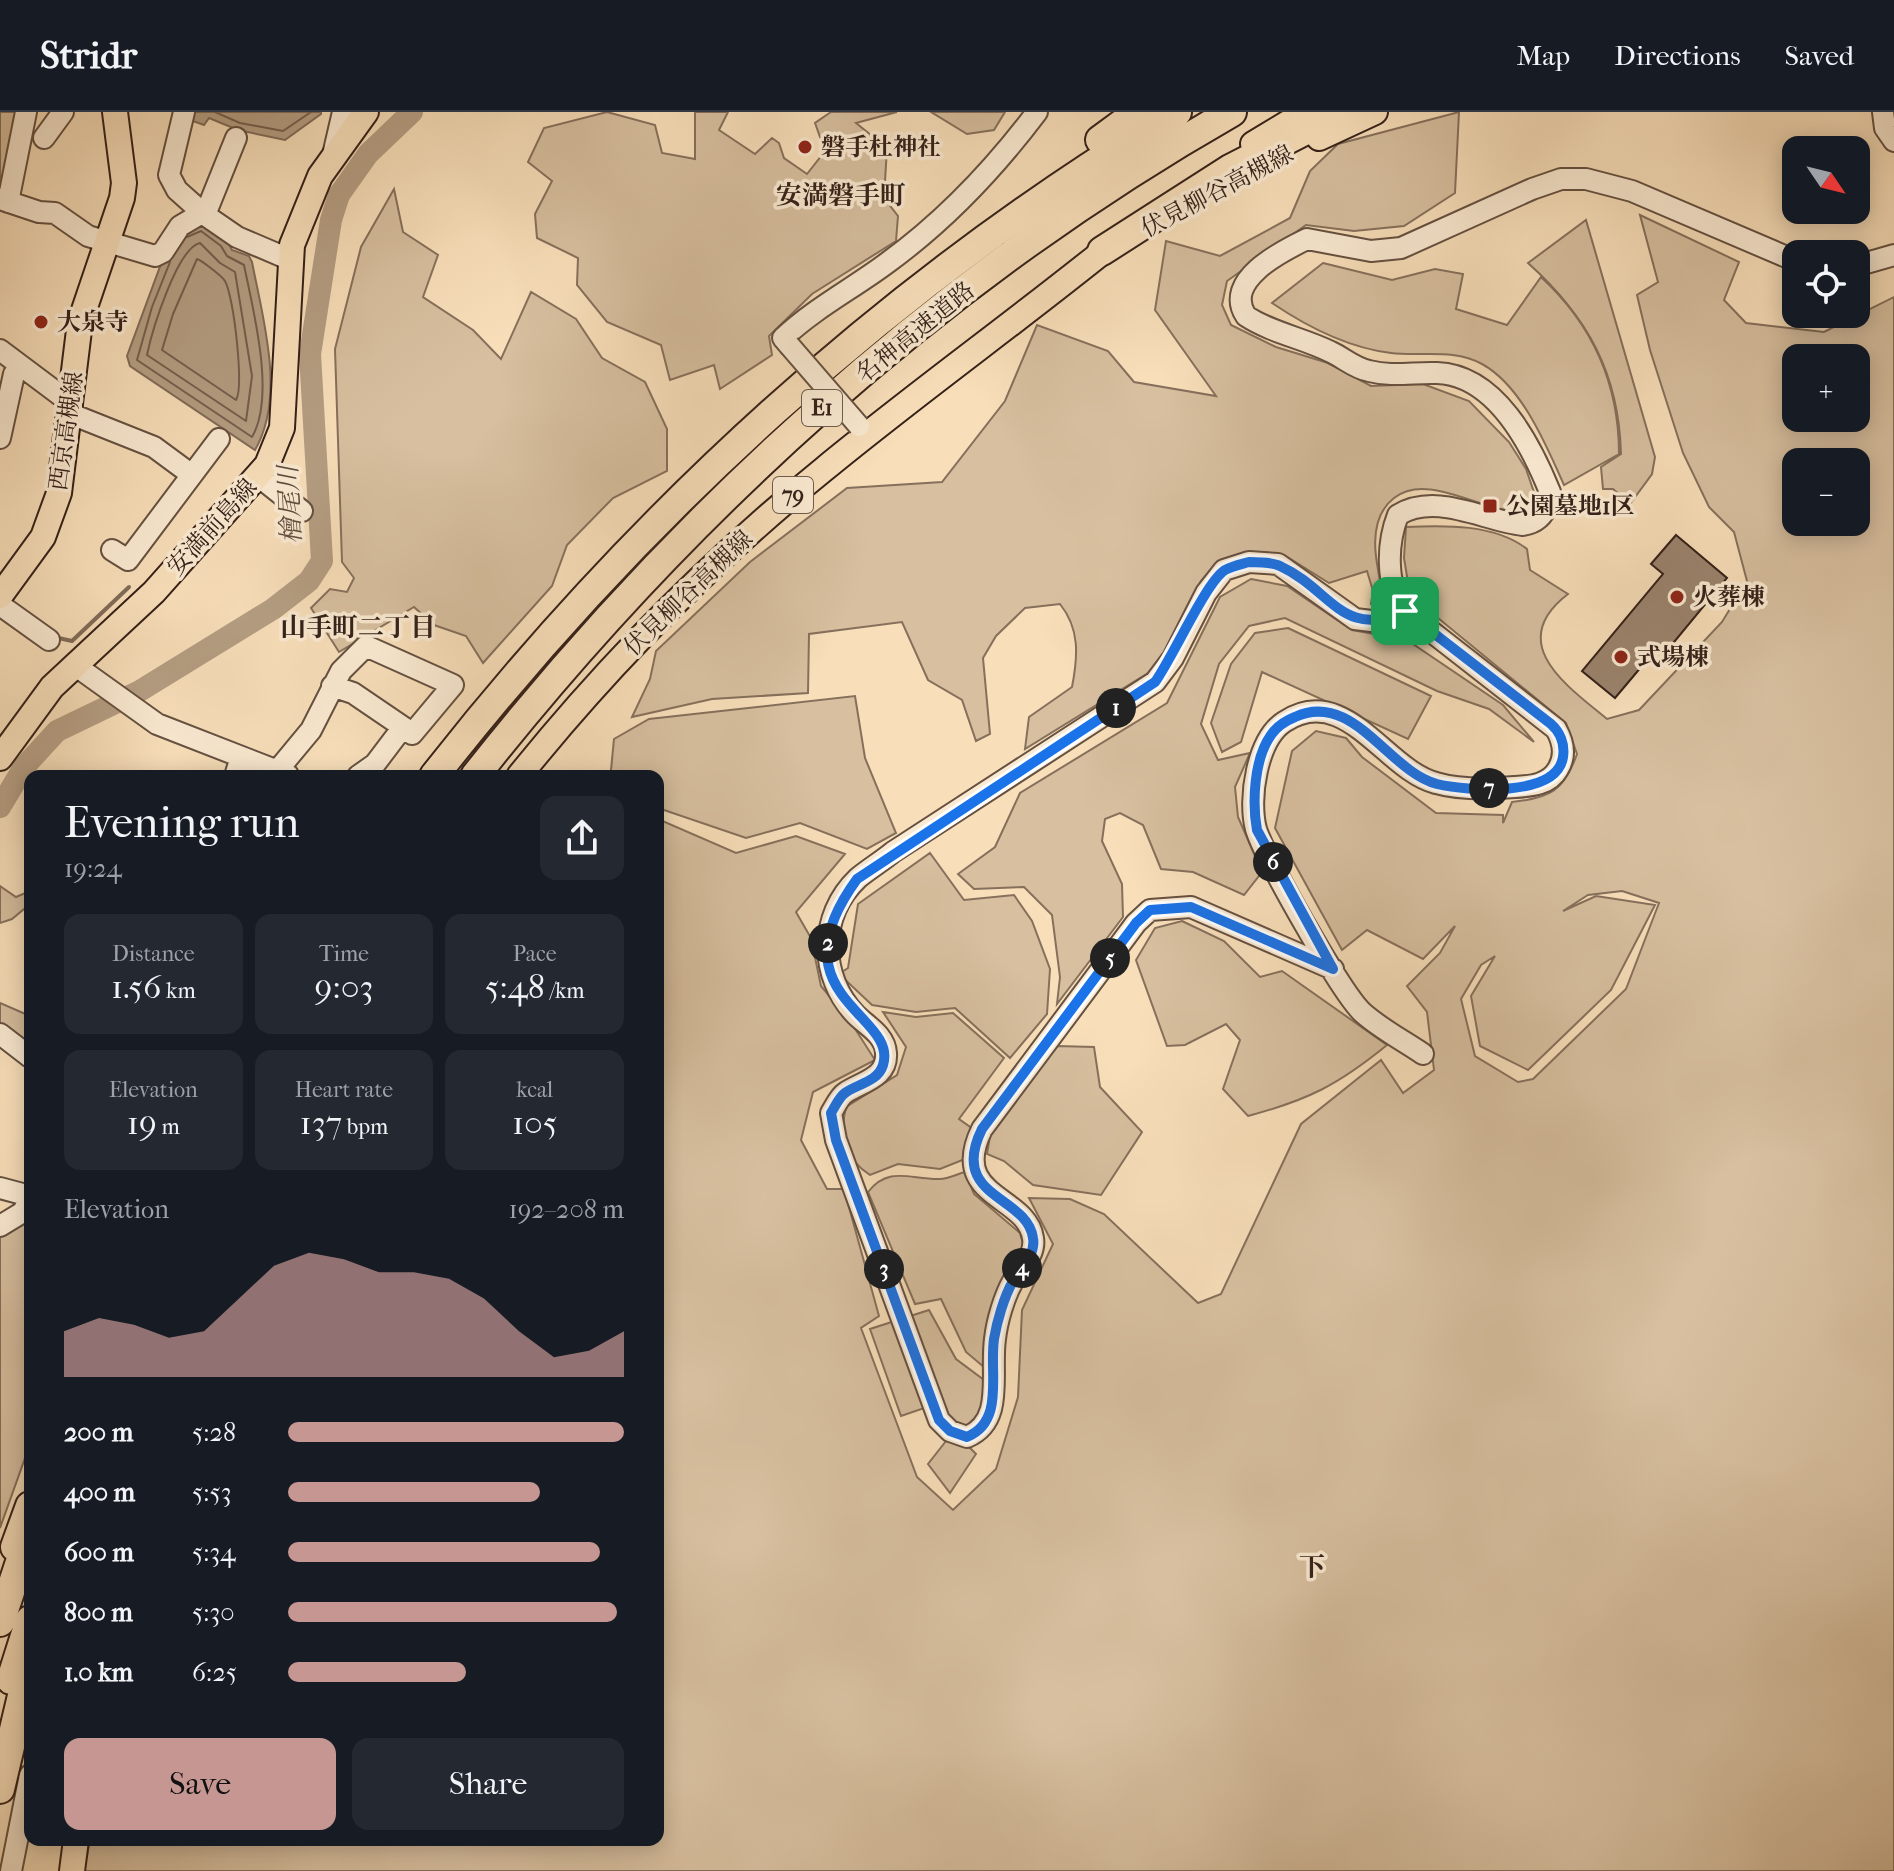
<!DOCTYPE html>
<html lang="en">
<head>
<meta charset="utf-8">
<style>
  body { margin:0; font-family:"IM FELL French Canon","Noto Serif JP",serif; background:#242831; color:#f1f3f6; height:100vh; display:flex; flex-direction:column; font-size:30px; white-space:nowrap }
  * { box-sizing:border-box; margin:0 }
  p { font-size:26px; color:#9ea1a6 }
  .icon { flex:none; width:44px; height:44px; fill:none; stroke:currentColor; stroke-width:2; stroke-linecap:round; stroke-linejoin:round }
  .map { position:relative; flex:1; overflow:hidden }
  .drawer { position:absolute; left:24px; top:658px; width:640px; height:1076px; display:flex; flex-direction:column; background:#171b24; border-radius:16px; box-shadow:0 4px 20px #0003 }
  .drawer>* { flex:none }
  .needle { width:52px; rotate:125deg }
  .fabs { position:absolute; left:1782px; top:24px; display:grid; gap:16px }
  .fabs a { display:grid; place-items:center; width:88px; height:88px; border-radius:16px; background:#171b24; box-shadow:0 4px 20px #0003; font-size:40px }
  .pin { position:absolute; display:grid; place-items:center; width:68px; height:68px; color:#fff; margin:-34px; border-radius:16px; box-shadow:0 4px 12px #0006 }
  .km { position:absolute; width:40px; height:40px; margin:-20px; border-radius:50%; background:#222; color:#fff; font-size:22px; line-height:40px; text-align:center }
  .round { display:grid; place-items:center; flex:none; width:84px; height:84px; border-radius:16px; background:#242831 }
  .overview { display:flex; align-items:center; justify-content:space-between; height:136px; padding:0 40px }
  h1 { font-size:44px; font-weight:600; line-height:60px }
  .figures { display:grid; grid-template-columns:repeat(3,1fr); gap:12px; height:136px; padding:8px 40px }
  .figures div { display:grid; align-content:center; border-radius:16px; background:#242831; text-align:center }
  .figures b { font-size:34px; font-weight:600 }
  .figures small { font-size:22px; font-weight:400 }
  .figures p { font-size:22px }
  .chart { height:224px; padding:16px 40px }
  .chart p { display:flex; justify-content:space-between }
  .chart svg { width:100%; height:144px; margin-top:8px; fill:#c59692; opacity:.7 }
  .action { display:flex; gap:16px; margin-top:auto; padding:16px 40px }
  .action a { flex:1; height:92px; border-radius:16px; background:#c59692; color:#111; font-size:32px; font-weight:600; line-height:92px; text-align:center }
  .action a+a { background:#242831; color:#f1f3f6 }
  ul { padding:0 40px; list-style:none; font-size:26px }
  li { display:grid; grid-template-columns:128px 96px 1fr; align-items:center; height:60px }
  li i { height:20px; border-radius:10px; background:#c59692 }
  header { display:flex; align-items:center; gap:48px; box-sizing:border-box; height:112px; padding:0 40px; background:#171b24; border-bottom:2px solid #363941 }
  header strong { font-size:38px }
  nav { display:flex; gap:44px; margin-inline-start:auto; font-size:28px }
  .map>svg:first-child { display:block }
  .green { fill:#d7bf9f; stroke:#86705c; stroke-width:2; fill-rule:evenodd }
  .water { fill:#b59e83; stroke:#816c59; stroke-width:2 }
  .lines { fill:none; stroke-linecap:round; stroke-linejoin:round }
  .shore { stroke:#745f4e; stroke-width:2 }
  .stream { stroke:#816c59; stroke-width:4 }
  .river { stroke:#b59e83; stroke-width:22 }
  .building { fill:#9a836d; stroke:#342019; stroke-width:2 }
  .minor-casing { stroke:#655041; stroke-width:24 }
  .major-casing { stroke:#342019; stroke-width:28 }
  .highway-casing { stroke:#342019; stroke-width:32 }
  .minor { stroke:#faead2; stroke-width:20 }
  .major { stroke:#f8dfba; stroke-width:24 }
  .highway { stroke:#f8dfba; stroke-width:28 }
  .minor-bridge-casing { stroke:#655041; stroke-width:24; stroke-linecap:butt }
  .minor-bridge { stroke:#faead2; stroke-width:20 }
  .route-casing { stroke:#fff; stroke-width:16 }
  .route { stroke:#1a73e8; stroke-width:10 }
  .poi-dot { fill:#8f2418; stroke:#faead2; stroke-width:3 }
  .labels { text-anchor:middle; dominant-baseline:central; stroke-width:7; stroke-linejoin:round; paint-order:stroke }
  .shield { fill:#faead2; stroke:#6f5d50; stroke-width:2 }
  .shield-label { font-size:22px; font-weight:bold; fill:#342019 }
  .poi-label { font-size:24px; font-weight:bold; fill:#342019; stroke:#faead2; text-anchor:start }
  .street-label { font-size:24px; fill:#342019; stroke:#faead2 }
  .neighbourhood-label { font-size:26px; font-weight:bold; fill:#342019; stroke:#faead2 }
  .water-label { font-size:26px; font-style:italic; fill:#614c3e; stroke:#faead2 }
</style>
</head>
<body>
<header>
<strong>Stridr</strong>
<nav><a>Map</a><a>Directions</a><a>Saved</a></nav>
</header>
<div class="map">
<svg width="1894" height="1759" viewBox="0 0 1894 1759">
  <rect width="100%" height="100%" fill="#f8dfba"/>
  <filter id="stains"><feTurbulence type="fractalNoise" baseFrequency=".0025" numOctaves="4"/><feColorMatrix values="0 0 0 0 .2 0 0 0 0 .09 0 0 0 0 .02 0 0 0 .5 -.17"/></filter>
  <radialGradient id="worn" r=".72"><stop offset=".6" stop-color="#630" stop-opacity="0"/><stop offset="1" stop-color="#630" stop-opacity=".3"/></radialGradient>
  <path class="green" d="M0,0h20l-20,80z
    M607,0l48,13 7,28 33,6v-47h33l-9,18 36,24 17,-16 7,5 5,15 23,16 18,-23 -10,-28 16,-11h66l-41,11 31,25 -3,50 14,18 -2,25 -84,53 -43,42 3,19 -52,34 -6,-24 -44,15 -9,-35 -54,-23 -30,-37 1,-27 -41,-20 -2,-24 17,-33 -24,-19 16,-34z
    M931,0h74l-11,18 -27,4z
    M1459,0l-4,81 -51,33 -50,5 -48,-6 -79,56 -5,24 9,20 45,22 52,16 43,23 52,-2 46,17 40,41 17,27 12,35c-5,2 -13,7 -18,7 -37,2 -92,-40 -126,-13 -31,24 -16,73 -9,105l-14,1 2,-13 -6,-20 -38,12 -45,-28 -26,-2 -45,14 -12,14 -40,78 -13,14 -123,76 4,-32 43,-30c6,-31 8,-58 -12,-83l-35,4 -29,28 -13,22 7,76 -14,7 -14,-41 -34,-20 -26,-58 -93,12 -1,59 -96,6 -80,18 18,-38 6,-28 94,-89 97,-74 95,-6 63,-81 32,-76 71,26 26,31 82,14 -61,-86 11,-69 54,15 70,-38 20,-47 28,-27z
    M394,77l9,43 35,23 -15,42 50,33 28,29 30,-67 45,27 26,39 43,24 22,47v42l-54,27 -46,47 -15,41 -69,77 -17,-27 -32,-11 -20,-18 -75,45 -28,-44 19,-19 17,3 7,-14 -12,-16 -7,-213 26,-102z
    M1640,103l99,47 -15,38 22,23 78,9 70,-35v1574h-1810l6,-31h568v-1021l78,34 60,-17 49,18 -49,58 15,26 10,48 31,38 23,36 -62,32 -12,48 26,49h17l35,127 -18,12 56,149 36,33 43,-41 22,-72 4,-87 31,-66 -24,-46 41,1 34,15 94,89 23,-9 80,-170 80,-64 22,33 31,-23 -7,-58 -20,-26 33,-33 15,-27 -32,33 -56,-29 -25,20 -67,-122 17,-77 24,-20 30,7 16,19 74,56 67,2v8l9,-21c38,-4 52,-11 65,-48l-11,-31 -156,-128 -6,-37 2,-31c39,-2 89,-3 121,22l3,21 38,24c-64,49 -1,92 39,125l32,-9 83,-88 25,-41 -13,-49 -25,-25 -26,-54 -33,-103 -13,-55 21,-13zM1796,246h60v60h-60zM1796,350h60v60h-60zM1622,779l37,12 -33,86 -93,90 -15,3 -43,-26 -14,-57 20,-34 14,-9 -24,40 9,50 48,24 83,-80 44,-85 -59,-9 -33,15 25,-16z
    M1586,108l69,237 -3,17 -22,30 -17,-15h-10l-2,-22 20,-13c-2,-81 -34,-138 -93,-191z
    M1323,151l69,17 43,-11 28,5 -7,35 51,16 34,-48c52,48 78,106 78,177l-55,31c-18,-40 -42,-99 -82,-121 -29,-16 -61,-7 -91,-11 -42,-5 -85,-27 -119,-50z
    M1251,467l36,7 65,44 55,10 96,65 31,37 -45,-33 -52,-18 -152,-73 -36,8 -30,38 -18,60 17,36 32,-7 -15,34 3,30 24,55 -18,23 -51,-23 -32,-3 -18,-44 -23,-12 -15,6 -3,22 20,43 1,33 -66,87 3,-27 -8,-62 -28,-28 -50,2 -16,-15 37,-27 25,-54 147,-90 53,-106z
    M1288,516l143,68 -23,43 -146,-67 -21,70 -19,10 -11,-29 20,-59 24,-31z
    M855,584l10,62 31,75 -29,16 -67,-26 -54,15 -88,-30v-32h-40l-7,-6 3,-31 35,-20z
    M930,741l34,47 50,-5 18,26 18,48 -3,45 -37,44 -55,-50 -39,4 -44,-7 -33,-31 9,-6 10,-64z
    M0,774l16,11 14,-6v13l-18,15 -12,4z
    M1182,809l42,20 36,36 22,-6 105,74c-49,40 -79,55 -139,71l-25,-27 17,-49 -14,-16 -41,21 -18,1 -31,-86 19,-32z
    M0,891l30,13v33l-30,-21z
    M883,900l33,5 37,-4 51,45 -45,61 14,10 -8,30 -25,10 -42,-5 -28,11c-24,-15 -31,-41 -24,-68l51,-32 9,-28z
    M1057,934l37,1 6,40 42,45 -41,63 -68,-10 -29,-24 -17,-7 3,-18z
    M965,1060l9,22 46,39 4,14 -20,32 -19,89 -19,-16 -25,-53 -26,5 -47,-112c21,-27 43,-12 72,-13 8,0 17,-5 25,-7z
    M22,1108h8v224l-30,84v-294z
    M929,1198l27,49 28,21 -3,36 -18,11 -36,-20 -26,9 -31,-87z
    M946,1329l21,4 9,9 -26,39 -22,-29z"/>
  <path class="water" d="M193,0h128v2l-36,26 -47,-10 -29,-12 -5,7 -14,-5z
    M200,108l28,22 4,8 17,6 3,6c11,57 34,134 3,188l-125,-84 -3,-10 38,-103z"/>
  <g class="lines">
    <path class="shore" d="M215,0l25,11 43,8 28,-19
      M200,131l20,20 15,9 17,104 -6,45 -99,-66c5,-24 30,-107 53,-112z
      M197,147c4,1 25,17 28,22 9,16 19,106 11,119l-74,-50 11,-36z
      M170,150l-18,45 -15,53 115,77c24,-41 1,-127 -8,-172l-17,-9 -6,-10 -20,-15 -14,6"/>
    <path class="stream" d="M54,525l18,4 57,-54"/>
    <path class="river" d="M0,695l24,-40 33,-36 81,-39 135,-83 36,-28 13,-20 -12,-207 21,-134 8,-25 29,-41 44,-42"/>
  </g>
  <path class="building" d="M1676,423l51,43 -62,75 -7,-6 -43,51 -33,-27 81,-97 -12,-10z"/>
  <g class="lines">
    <defs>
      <path id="minor" d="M184,0l-15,63 8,15 28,25
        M1883,0l2,16 9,13
        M44,26l19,-26
        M236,26l-31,77 32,22 54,23
        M333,43l10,-43
        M0,87l39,13 16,1 33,23 67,20 8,-4 17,-26 22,-13
        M8,90l18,-90
        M1856,154l38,-11
        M789,233l-6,-7c32,-30 69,-49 104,-75 58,-42 107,-94 150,-151
        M0,238l72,54
        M71,302l83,33 38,28
        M0,326l14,-64 7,-8
        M258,364l44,35
        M112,438l16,10 91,-121
        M0,493l49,35
        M76,554l81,58 131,51
        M332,574l21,7 50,34
        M277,659l34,-41 30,-59 25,-25 87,39 -41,49 -9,-7 -28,37 -17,12
        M235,664l6,-19
        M1333,857l-142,-62 -41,3 -14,13 -154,206c-34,69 45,66 51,109 3,17 -12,29 -20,43 -9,16 -16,40 -18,58 -5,35 10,82 -28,98l-17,-6 -11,-11 -103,-280 -5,-27c4,-6 8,-16 14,-20 16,-11 43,-15 41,-40 -1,-18 -19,-27 -30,-38 -37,-38 -38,-99 2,-137 11,-9 24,-17 35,-26l262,-170 18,-24 33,-65 18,-23 25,-8 29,2 77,55 25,3 25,-11
        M0,922l30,23
        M1423,942c-19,-13 -42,-25 -60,-41 -21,-19 -98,-155 -107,-184 -8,-30 1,-89 28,-107 61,-41 101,48 152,61 24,7 55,6 79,4 16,-1 34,-2 43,-18 8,-13 6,-26 -2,-40l-151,-118c-20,-25 -18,-68 -7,-96 38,-23 84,5 125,10 18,-3 25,-15 27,-33 -19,-47 -54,-117 -113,-119 -23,-1 -45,4 -68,-2 -15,-3 -25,-13 -38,-19 -28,-14 -59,-19 -85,-36 -23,-35 34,-64 61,-77l64,12 30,-3 131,-59 29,-10h25l46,12 164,70
        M0,1076l30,8
        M0,1114l23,-14 7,-15
        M11,1759l19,-96"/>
      <path id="major" d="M1319,26l56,-26
        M1253,32l53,-32
        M0,484l43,-59 16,-44 21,-171 42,-124 2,-15 -9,-71
        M0,646l52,-71 102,-95 113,-127 15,-37 10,-183 28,-69 46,-64
        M519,664c91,-113 192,-215 304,-306 96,-79 197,-151 293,-229
        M72,1759l4,-31"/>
      <path id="highway" d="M1100,28l38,-28
        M1102,139l128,-82 111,-57
        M434,664c206,-263 456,-492 743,-664
        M475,664c208,-264 464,-497 757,-664
        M15,1435l15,-41
        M0,1510l30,-90
        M11,1568l19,-60
        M0,1677l30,-127"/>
    </defs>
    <use href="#minor" class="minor-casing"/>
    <use href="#major" class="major-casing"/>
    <use href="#highway" class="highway-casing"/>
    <use href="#minor" class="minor"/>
    <use href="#major" class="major"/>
    <use href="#highway" class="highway"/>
    <defs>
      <path id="minor-bridge" d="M789,233l70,81"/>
    </defs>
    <use href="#minor-bridge" class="minor-bridge-casing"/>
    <use href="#minor-bridge" class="minor-bridge"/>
  </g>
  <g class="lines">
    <defs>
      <path id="route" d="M1249,450c10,0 23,0 31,4 52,24 62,74 125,45l146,113c9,8 14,20 12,33 -6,41 -96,34 -126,27 -49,-13 -84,-94 -142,-67 -10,4 -18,9 -24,18 -17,24 -19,67 -14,95l76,139 -142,-62 -41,3 -14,13 -154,206c-34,69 45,66 51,109 3,17 -12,30 -20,43 -9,16 -16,40 -19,58 -5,35 11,82 -27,98l-17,-6 -11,-11 -103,-280 -5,-27c4,-6 8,-16 14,-20 12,-9 33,-11 38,-28 16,-51 -112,-68 -26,-186l298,-197c18,-25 51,-100 70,-112 7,-4 17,-6 24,-8z"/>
    </defs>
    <use href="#route" class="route-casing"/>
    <use href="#route" class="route"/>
  </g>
  <g class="poi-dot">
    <circle cx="805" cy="35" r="8"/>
    <circle cx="41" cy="210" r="8"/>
    <rect x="1482" y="386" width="16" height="16" rx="4"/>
    <circle cx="1677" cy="485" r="8"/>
    <circle cx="1621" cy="545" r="8"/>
  </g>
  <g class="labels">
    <g class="shield">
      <rect x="802" y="278" width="40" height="36" rx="6"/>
      <rect x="773" y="365" width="40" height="36" rx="6"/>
    </g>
    <g class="shield-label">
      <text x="822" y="296">E1</text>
      <text x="793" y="383">79</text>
    </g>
    <g class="poi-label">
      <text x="821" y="35">磐手杜神社</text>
      <text x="57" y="210">大泉寺</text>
      <text x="1506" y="394">公園墓地1区</text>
      <text x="1693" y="485">火葬棟</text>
      <text x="1637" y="545">式場棟</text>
    </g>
    <g class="street-label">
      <text transform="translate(1217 79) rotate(-28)">伏見柳谷高槻線</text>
      <text transform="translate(915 220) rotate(-39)">名神高速道路</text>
      <text transform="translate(66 319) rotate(-82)">西京高槻線</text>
      <text transform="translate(212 415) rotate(-48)">安満前島線</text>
      <text transform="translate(688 481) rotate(-44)">伏見柳谷高槻線</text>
    </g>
    <g class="neighbourhood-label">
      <text x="841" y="83">安満磐手町</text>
      <text x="358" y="515">山手町二丁目</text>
      <text x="1312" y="1455">下</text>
    </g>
    <g class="water-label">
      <text transform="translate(290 393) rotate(-93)">檜尾川</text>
    </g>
  </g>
  <rect width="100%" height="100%" filter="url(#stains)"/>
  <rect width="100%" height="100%" fill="url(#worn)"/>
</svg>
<div class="fabs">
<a><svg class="needle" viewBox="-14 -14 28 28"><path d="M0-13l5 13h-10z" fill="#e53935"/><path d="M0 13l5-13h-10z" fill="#9ea1a6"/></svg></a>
<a><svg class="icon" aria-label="locate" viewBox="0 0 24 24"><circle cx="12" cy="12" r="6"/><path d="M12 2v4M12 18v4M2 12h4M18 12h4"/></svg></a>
<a>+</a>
<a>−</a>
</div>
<div class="pin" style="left:1405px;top:499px;background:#1e9e55"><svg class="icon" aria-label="arrive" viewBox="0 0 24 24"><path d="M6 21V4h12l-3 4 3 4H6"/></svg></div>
<b class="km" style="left:1116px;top:596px">1</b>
<b class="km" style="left:828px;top:831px">2</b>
<b class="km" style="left:884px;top:1157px">3</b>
<b class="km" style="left:1022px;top:1156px">4</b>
<b class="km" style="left:1110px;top:846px">5</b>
<b class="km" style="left:1273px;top:750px">6</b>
<b class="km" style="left:1489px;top:676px">7</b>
<section class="drawer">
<div class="overview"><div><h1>Evening run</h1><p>19:24</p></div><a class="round"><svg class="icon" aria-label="share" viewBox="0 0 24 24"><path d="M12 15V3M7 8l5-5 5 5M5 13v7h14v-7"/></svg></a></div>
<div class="figures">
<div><p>Distance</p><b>1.56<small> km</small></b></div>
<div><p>Time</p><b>9:03</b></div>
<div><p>Pace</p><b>5:48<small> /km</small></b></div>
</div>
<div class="figures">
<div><p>Elevation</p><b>19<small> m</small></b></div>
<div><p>Heart rate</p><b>137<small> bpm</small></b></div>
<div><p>kcal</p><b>105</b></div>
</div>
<div class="chart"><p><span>Elevation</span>192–208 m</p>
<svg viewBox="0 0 160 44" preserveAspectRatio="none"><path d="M0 44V30L10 26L20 28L30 32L40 30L50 20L60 10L70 6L80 8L90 12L100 12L110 14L120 20L130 30L140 38L150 36L160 30V44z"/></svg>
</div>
<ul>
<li><b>200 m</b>5:28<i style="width:100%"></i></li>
<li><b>400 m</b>5:53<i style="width:75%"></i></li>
<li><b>600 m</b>5:34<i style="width:93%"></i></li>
<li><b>800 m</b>5:30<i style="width:98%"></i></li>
<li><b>1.0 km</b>6:25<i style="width:53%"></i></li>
</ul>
<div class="action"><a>Save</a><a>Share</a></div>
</section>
</div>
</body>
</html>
